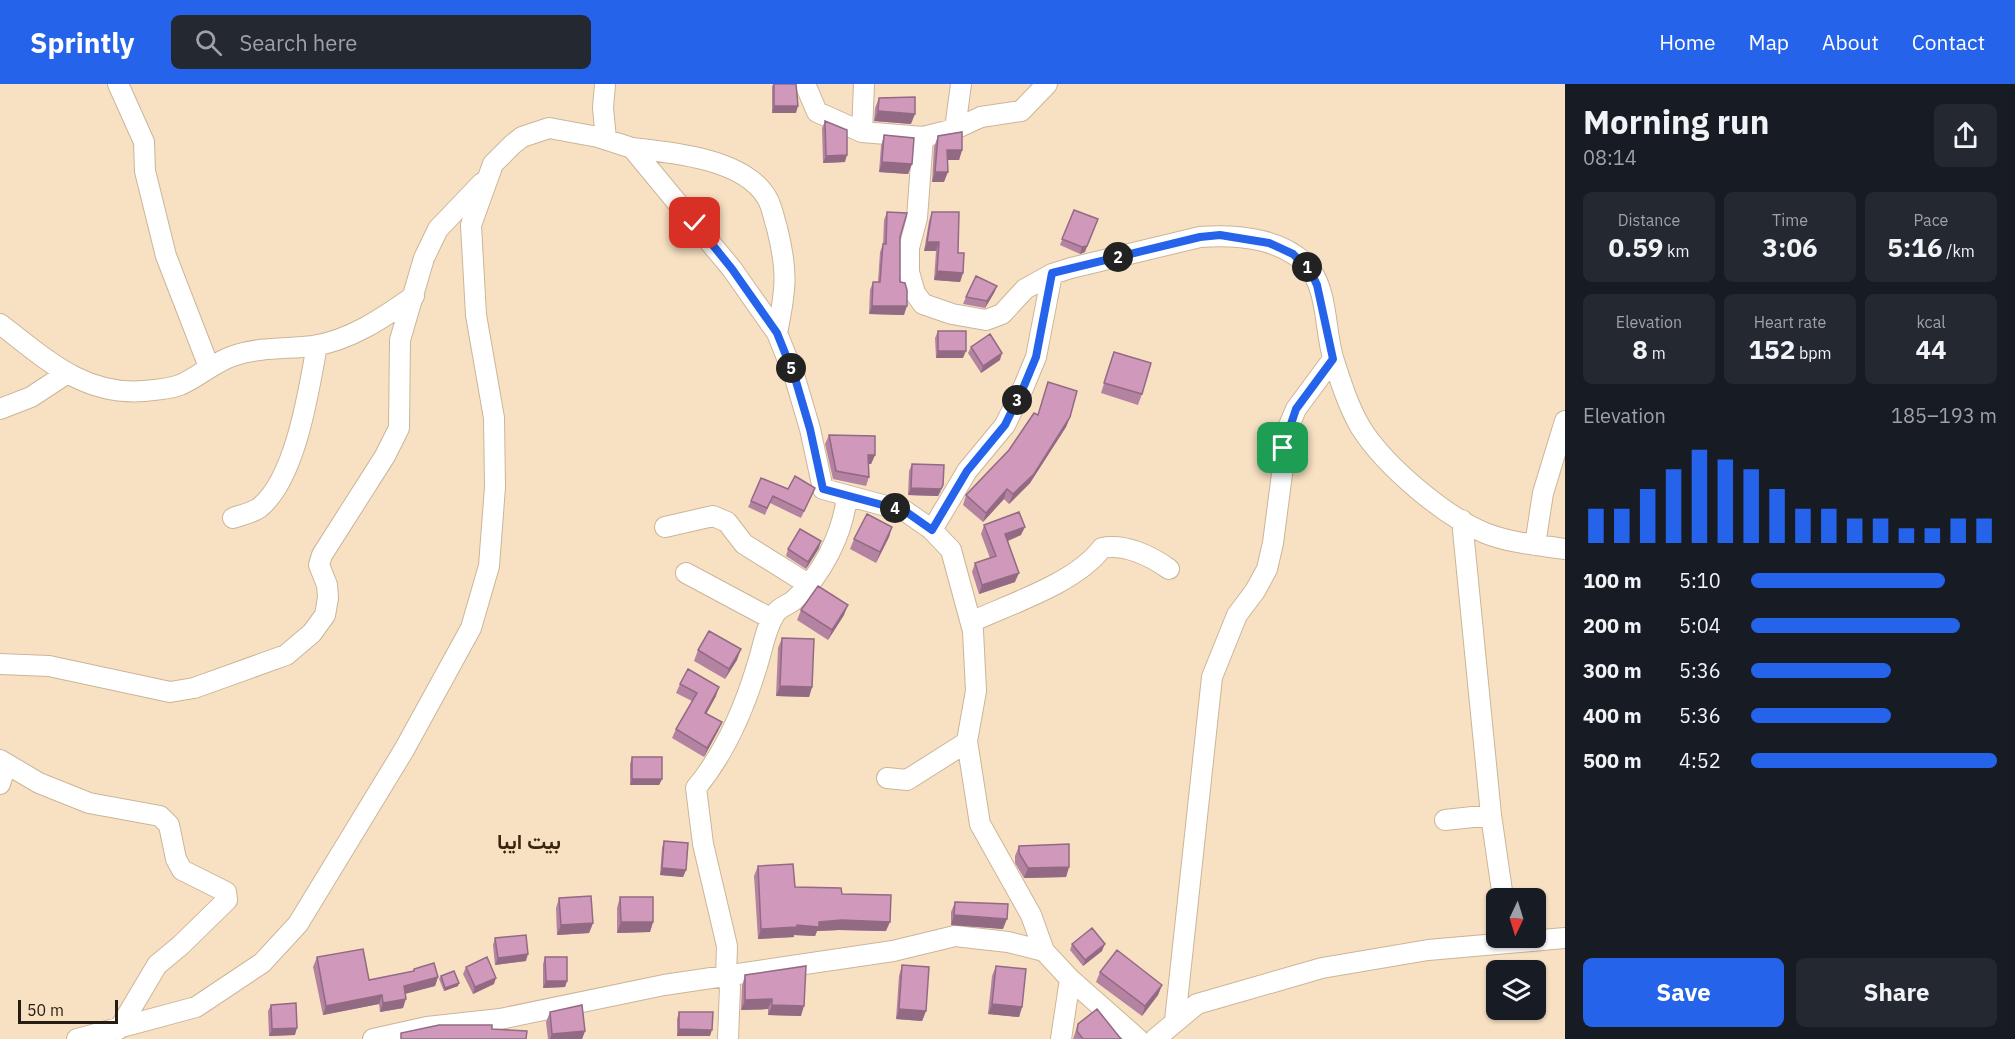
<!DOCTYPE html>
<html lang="en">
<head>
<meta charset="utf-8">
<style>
  body { margin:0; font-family:"IBM Plex Sans",Vazirmatn,sans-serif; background:#242831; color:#f1f3f6; height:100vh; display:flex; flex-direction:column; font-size:22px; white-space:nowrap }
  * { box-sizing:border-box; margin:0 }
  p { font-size:20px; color:#9ea1a6 }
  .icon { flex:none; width:33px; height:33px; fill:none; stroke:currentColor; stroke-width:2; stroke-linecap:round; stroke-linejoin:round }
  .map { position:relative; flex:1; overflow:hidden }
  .details { display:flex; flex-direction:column; background:#171b24; width:450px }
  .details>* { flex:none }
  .needle { width:39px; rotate:184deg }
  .controls { position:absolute; left:1486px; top:804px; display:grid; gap:12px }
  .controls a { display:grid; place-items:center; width:60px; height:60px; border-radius:9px; background:#171b24; box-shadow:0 2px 4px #0004; font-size:30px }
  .scale { position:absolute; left:18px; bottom:15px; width:100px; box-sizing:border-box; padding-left:6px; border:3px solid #261d12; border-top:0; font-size:16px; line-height:21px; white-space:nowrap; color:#261d12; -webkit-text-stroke:4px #f8e1c3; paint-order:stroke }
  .pin { position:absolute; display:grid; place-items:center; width:51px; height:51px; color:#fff; margin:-26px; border-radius:12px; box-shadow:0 3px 9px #0006 }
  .km { position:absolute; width:30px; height:30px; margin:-15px; border-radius:50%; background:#222; color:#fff; font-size:16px; line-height:30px; text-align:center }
  .round { display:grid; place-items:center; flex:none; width:63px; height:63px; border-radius:9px; background:#242831 }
  .head { display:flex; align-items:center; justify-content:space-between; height:102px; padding:0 18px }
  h1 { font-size:33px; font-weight:700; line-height:45px }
  .stats { display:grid; grid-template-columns:repeat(3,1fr); gap:9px; height:102px; padding:6px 18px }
  .stats div { display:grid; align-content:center; border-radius:9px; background:#242831; text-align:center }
  .stats b { font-size:26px; font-weight:700 }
  .stats small { font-size:16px; font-weight:400 }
  .stats p { font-size:16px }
  .chart { height:168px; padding:12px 18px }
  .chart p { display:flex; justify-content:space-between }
  .chart svg { width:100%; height:108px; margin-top:6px; stroke:#2563eb; stroke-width:6 }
  .primary-button { display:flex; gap:12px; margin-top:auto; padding:12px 18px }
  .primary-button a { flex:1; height:69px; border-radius:9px; background:#2563eb; color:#fff; font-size:24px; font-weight:700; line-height:69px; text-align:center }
  .primary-button a+a { background:#242831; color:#f1f3f6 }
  ul { padding:0 18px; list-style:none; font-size:20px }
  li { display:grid; grid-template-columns:96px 72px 1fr; align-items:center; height:45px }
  li i { height:15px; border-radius:8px; background:#2563eb }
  header { display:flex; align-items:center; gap:36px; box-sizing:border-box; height:84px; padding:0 30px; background:#2563eb; color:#fff }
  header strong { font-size:28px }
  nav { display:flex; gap:33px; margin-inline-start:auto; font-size:21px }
  .search { width:420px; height:54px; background:#242831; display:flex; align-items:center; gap:15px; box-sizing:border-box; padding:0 21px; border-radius:9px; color:#9ea1a6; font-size:22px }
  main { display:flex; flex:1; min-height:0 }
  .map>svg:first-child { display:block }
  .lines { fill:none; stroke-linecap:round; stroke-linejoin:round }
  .minor-casing { stroke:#cbb598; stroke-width:22 }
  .minor { stroke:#fff; stroke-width:20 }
  .wall { fill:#b383a1 }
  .shaded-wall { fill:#926a83 }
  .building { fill:#d098bb; stroke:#926a83; stroke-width:1.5 }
  .route-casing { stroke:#fff; stroke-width:12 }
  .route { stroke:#2563eb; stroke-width:8 }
  .labels { text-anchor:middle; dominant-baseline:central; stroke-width:4.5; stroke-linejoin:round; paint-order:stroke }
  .quarter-label { font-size:21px; font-weight:bold; fill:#39270d; stroke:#f8e1c3 }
</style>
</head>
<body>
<header>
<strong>Sprintly</strong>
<div class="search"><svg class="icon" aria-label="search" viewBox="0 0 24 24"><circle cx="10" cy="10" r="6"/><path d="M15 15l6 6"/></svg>Search here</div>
<nav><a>Home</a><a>Map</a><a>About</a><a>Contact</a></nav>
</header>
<main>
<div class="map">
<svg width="1565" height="955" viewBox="0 0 1565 955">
  <rect width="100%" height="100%" fill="#f8e1c3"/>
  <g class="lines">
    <defs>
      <path id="minor" d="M118,0l26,58 1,29 21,85 43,111
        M605,0l-2,24 3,31
        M805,0l12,28 45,20 61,5 32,-8 26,-12 40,-6 26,-27
        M955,45l6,-45
        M862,48l2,-48
        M923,53l-6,81 -8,30v24l6,21 8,11 29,10 34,6 16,-6 23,-25 27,-15 19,-6 129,-31c36,-3 89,1 112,35 16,24 13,62 22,89 7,22 15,47 27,67 24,38 83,88 124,105 25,10 53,12 80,16
        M632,64c39,4 113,11 135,50 5,8 7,21 10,30 11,44 9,61 0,105
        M0,240c45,34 83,72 144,67 11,-1 25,-2 36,-6 19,-8 35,-24 56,-30 25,-8 51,-6 77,-9 38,-6 70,-28 101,-50
        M0,325l31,-12 35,-23
        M233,434c8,-3 19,-5 26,-10 37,-29 50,-119 58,-163
        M1462,436l29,295 12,83
        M665,443l48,-11 14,6 17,22 64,40
        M932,446l35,-59 38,-46 19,-39 12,-29 16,-83
        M1535,461l8,-52 22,-72
        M686,489l86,46
        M971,538c39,-18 105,-39 131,-74 22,-5 49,8 67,21
        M0,580l49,2 121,26 24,-4 92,-33 26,-22 13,-18 3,-17 -1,-13 -8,-20 3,-10 63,-99 14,-28 1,-88 24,-82 14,-29 44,-46
        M0,676l39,23 50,20 71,13 9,9 7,34 6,11 44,22 1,8 -46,45 -24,20 -38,64
        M887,694l20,2 60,-38
        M0,700l6,-20
        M1445,736l46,-5
        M1175,937l37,-344 25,-62 18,-24 12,-22 6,-26 15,-115 8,-19 37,-50
        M77,955l119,-32 66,-44 36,-39 106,-174 67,-122 18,-62 6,-79 -1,-69 -18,-103 -5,-90 22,-61 19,-19 10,-8 27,-9 49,9 34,11 100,121 45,64 18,45 15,51 13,60 82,22 26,18 20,21 22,81 3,60 -9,50 13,83 51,91 13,36
        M373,955l54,-12 73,-8 164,-34 229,-34 62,-15 53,6 36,9 26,28 68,60
        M728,955l2,-52 -4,-10 1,-31 -24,-102 -7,-56c29,-35 48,-79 61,-122 6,-18 8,-37 18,-52 4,-7 13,-9 18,-13 29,-25 50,-68 54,-105
        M1061,955l9,-60
        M1155,955l42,-35 125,-36 106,-18 137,-12"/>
    </defs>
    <use href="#minor" class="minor-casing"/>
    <use href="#minor" class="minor"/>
  </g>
  <path class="wall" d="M773,0h23v29h-24v-26z
    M879,14l32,26 -37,-3 1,-13z
    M825,37l20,41 -22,1 -1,-35z
    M884,51l28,29 -4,10 -29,-2 2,-26z
    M938,52l24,14 -3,10h-12l-3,22h-12l2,-35z
    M1074,126l11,42 -5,2 -20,-9z
    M887,128l13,25v45l4,33 -35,-1 1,-24 3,-8h5l2,-30 3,-8 1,-24z
    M932,128l26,41 5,20 -3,9 -26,-2 2,-29h-12l5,-30z
    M997,202l-3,7 -9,15 -22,-4 3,-7z
    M938,247l25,27h-27l-1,-20z
    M971,263l29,13 -19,13 -13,-20z
    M1114,268l28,42 -4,11 -37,-12z
    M1048,298l22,35 -4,10 -36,56 -21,21 -5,-5 -21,23 -20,-17 3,-10 43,-45 29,-35z
    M829,351l46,20 -4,9h-3l1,13 -3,9 -33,-7 -8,-35z
    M912,380l29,27 -3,5 -30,-1 1,-24z
    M815,404l-14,30 -31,-15 -5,12 -17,-8 3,-6 37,-12z
    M984,441l37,10 -13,6 7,41 -36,12 -7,-22 3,-9 15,-5 -9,-24z
    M892,443l-3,10 -13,26 -26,-14 4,-10z
    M819,464l-13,21 -20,-13 2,-7z
    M801,526l43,5 -16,25 -31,-20z
    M782,554l30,49 -3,10 -33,-1 2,-48z
    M698,566l39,10 -12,19 -31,-18z
    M680,600l36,12 -10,17 16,9 -4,9 -14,26 -32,-19 4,-9 16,-28 -16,-8z
    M632,673l30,22 -3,6h-29v-21z
    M664,757l22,29 -3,7 -23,-2 2,-27z
    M1019,762l50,21 -3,10 -42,1 -9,-15v-7z
    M758,782l37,21 47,7 44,37 -47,-1 -22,1 -2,5 -21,-1v2l-36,2 -4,-63z
    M620,813l33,25 -3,10 -33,1v-25z
    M559,814l34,25 -4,10 -32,2 -1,-27z
    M955,818l48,27 -52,-4v-13z
    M495,854l31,23 -31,4 -2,-20z
    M1072,860l30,7 -19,15 -13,-16z
    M317,873l52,23 44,-8 1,-3 24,8 -3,9 -30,8 -2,14 -23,4 -1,-8 -56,11 -10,-48z
    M545,873l22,24 -2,6 -22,1v-24z
    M902,881l24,46 -4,10 -26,-2 3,-43z
    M996,882l26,41 -3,10 -31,-3 4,-38z
    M466,883l28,17 -21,10 -10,-20z
    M1100,888l62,13 -4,10 -16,21 -46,-34z
    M745,891l56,41 -33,-1v-6l-27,1 1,-24z
    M441,892l17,10 -14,5 -5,-12z
    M271,921l24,30 -26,1 -1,-25z
    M550,928l35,19 -3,8h-34l-2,-17z
    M679,928l31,24h-33v-17z
    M1078,940l43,15h-48z"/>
  <path class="shaded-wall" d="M774,22h24l-2,7h-24z
    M878,27l37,3 -4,10 -37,-3z
    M947,66h15l-3,10h-16z
    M847,71l-2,7 -22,1 3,-7z
    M882,78l30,2 -4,10 -29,-2z
    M935,88h13l-4,10h-12z
    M1098,135l-13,33 -5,2 2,-7z
    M927,158h12l-3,9h-12z
    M937,187l26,2 -3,9 -26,-2z
    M997,202l-3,7 -9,15 2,-7z
    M872,222h35l-3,9 -35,-1z
    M938,267h28l-3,7h-27z
    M1002,269l-2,7 -19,13 2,-7z
    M1070,333l-4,10 -36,56 -21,21 4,-10z
    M868,371h7l-4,9h-6z
    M943,401l-5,11 -30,-1 3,-7z
    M1007,405l-3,10 -21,23 3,-9z
    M892,443l-3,10 -13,26 4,-11z
    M1025,443l-4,8 -19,8 3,-9z
    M821,457l-2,7 -13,21 2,-7z
    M1019,489l-4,9 -36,12 3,-9z
    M848,521l-4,10 -16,25 4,-10z
    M741,565l-4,11 -12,19 4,-10z
    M780,602l32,1 -3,10 -33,-1z
    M719,603l-3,9 -14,26 3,-9z
    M722,638l-4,9 -14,26 3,-9z
    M632,695h30l-3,6h-29z
    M1069,783l-3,10 -42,1 4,-10z
    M662,784l24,2 -3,7 -23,-2z
    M954,831l53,4 -4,10 -52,-4z
    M842,836l48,2 -4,9 -47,-1 -22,1 -2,5 -21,-1v2l-36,2 3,-10z
    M621,838h32l-3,10 -33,1z
    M593,839l-4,10 -32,2 4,-10z
    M1105,860l-3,7 -19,15 2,-6z
    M528,870l-2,7 -31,4 3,-7z
    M438,893l-3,9 -35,9 4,-9z
    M496,894l-2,6 -21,10 2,-7z
    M546,897h21l-2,6 -22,1z
    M459,899l-1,3 -14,5 1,-3z
    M1162,901l-4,10 -16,21 3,-10z
    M382,911l-3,9 -56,11 3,-9z
    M406,915l-3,9 -23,4 3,-9z
    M772,915l-4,10 -27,1 4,-10z
    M992,920l30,3 -3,10 -31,-3z
    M772,921l32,1 -3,10 -33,-1z
    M899,925l27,2 -4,10 -26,-2z
    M297,944l-2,7 -26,1 3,-7z
    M679,945l33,1 -2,6h-33z
    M585,947l-3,8h-32l2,-5z"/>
  <path class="building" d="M774,0h22l2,22h-24z
    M915,13v17l-37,-3 1,-13z
    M825,37l22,9v25l-21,1z
    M962,48v18h-15l1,22h-13l3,-36z
    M884,51l30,3 -2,26 -30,-2z
    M1074,126l24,9 -11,27 -5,1 -20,-8z
    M887,128l20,1 -7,24v45l5,1 2,7v16h-35l1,-24h7l3,-38h3z
    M932,128h27l-1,41h6l-1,20 -26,-2 2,-29h-12z
    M976,192l21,10 -10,15 -21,-4z
    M938,247h28v20h-28z
    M990,250l12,19 -19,13 -12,-19z
    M1114,268l37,11 -9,31 -38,-11z
    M1048,298l29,9 -7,26 -36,57 -21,20 -6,-5 -21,24 -20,-18 43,-45 25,-37 4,2z
    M829,351l46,1v19h-7l1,22 -33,-6z
    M912,380l32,1 -1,20 -2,4 -30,-1z
    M795,392l20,12 -11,23 -31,-15 -6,12 -16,-7 10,-23 27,11z
    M1019,428l6,15 -20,7 14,39 -37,12 -7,-22 21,-7 -12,-31z
    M867,430l25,13 -12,25 -26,-13z
    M800,445l21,12 -13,21 -20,-13z
    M818,502l30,19 -16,25 -31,-20z
    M709,547l32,18 -12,20 -31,-19z
    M782,554l32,1 -2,48 -32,-1z
    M688,585l31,18 -14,26 17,9 -15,26 -31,-19 21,-36 -17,-9z
    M632,673h30v22h-30z
    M664,757l24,2 -2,27 -24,-2z
    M1069,760v23l-41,1 -9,-15v-7z
    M793,780l2,23 46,1 1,6 49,1 -1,27 -48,-2 -23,2v5l-22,-2v2l-36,2 -3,-63z
    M591,812l2,27 -32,2 -2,-27z
    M620,813h33v25h-32z
    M955,818l53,2 -1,15 -53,-4z
    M1092,844l13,16 -20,16 -13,-16z
    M526,851l2,19 -30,4 -3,-20z
    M363,865l6,31 45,-9v-2l20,-6 4,14 -34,9 2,13 -23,4 -1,-8 -56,11 -9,-49z
    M1117,866l45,35 -17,21 -45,-34z
    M487,873l9,21 -21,9 -9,-20z
    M545,873h22v24h-21z
    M902,881l27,2 -3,44 -27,-2z
    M806,882l-2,40 -32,-1v-6l-27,1v-25z
    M996,882l30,3 -4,38 -30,-3z
    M454,887l5,12 -14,5 -4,-12z
    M296,919l1,25 -25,1 -1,-24z
    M582,921l3,26 -33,3 -2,-22z
    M1097,925l24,30h-38l-6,-8 1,-7z
    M679,928h34l-1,18 -33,-1z
    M439,941h53v4l35,2 -1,8h-125v-6z"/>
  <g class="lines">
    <defs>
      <path id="route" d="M695,139l37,46 45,64 18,45 15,51 13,60 82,22 27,19 35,-59 38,-46 19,-39 12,-29 16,-84 148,-36 20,-2 49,8 24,11 18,18 6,13 16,74 -37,50 -13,39"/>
    </defs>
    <use href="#route" class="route-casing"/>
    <use href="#route" class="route"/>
  </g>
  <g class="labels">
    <g class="quarter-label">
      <text x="529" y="757">بيت ايبا</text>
    </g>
  </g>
</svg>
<div class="controls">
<a><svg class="needle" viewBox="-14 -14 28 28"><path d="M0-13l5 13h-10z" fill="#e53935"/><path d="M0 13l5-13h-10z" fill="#9ea1a6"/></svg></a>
<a><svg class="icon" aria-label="layers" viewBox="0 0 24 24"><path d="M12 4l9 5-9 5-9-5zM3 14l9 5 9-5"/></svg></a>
</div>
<div class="scale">50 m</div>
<div class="pin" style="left:1283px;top:364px;background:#1e9e55"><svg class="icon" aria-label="arrive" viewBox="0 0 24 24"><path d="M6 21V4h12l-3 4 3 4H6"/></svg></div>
<div class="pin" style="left:695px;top:139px;background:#d93025"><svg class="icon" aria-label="check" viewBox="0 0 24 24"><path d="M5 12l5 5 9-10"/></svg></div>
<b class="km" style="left:1307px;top:183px">1</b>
<b class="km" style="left:1118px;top:173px">2</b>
<b class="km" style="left:1017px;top:316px">3</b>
<b class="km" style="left:895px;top:424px">4</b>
<b class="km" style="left:791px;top:284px">5</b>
</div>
<section class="details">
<div class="head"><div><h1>Morning run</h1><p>08:14</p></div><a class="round"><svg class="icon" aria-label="share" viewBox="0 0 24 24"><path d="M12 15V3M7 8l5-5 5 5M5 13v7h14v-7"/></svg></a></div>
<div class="stats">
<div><p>Distance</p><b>0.59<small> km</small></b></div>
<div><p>Time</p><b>3:06</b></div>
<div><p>Pace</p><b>5:16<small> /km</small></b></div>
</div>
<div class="stats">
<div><p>Elevation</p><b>8<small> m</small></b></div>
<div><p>Heart rate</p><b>152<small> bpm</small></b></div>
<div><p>kcal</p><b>44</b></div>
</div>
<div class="chart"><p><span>Elevation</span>185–193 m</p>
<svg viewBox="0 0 160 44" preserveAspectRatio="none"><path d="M5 44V30M15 44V30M25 44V22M35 44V14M45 44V6M55 44V10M65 44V14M75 44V22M85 44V30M95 44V30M105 44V34M115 44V34M125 44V38M135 44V38M145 44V34M155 44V34"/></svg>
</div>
<ul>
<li><b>100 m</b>5:10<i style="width:79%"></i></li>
<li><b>200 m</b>5:04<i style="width:85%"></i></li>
<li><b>300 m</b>5:36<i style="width:57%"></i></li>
<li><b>400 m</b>5:36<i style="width:57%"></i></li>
<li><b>500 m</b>4:52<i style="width:100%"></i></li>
</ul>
<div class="primary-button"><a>Save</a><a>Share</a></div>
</section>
</main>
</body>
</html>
